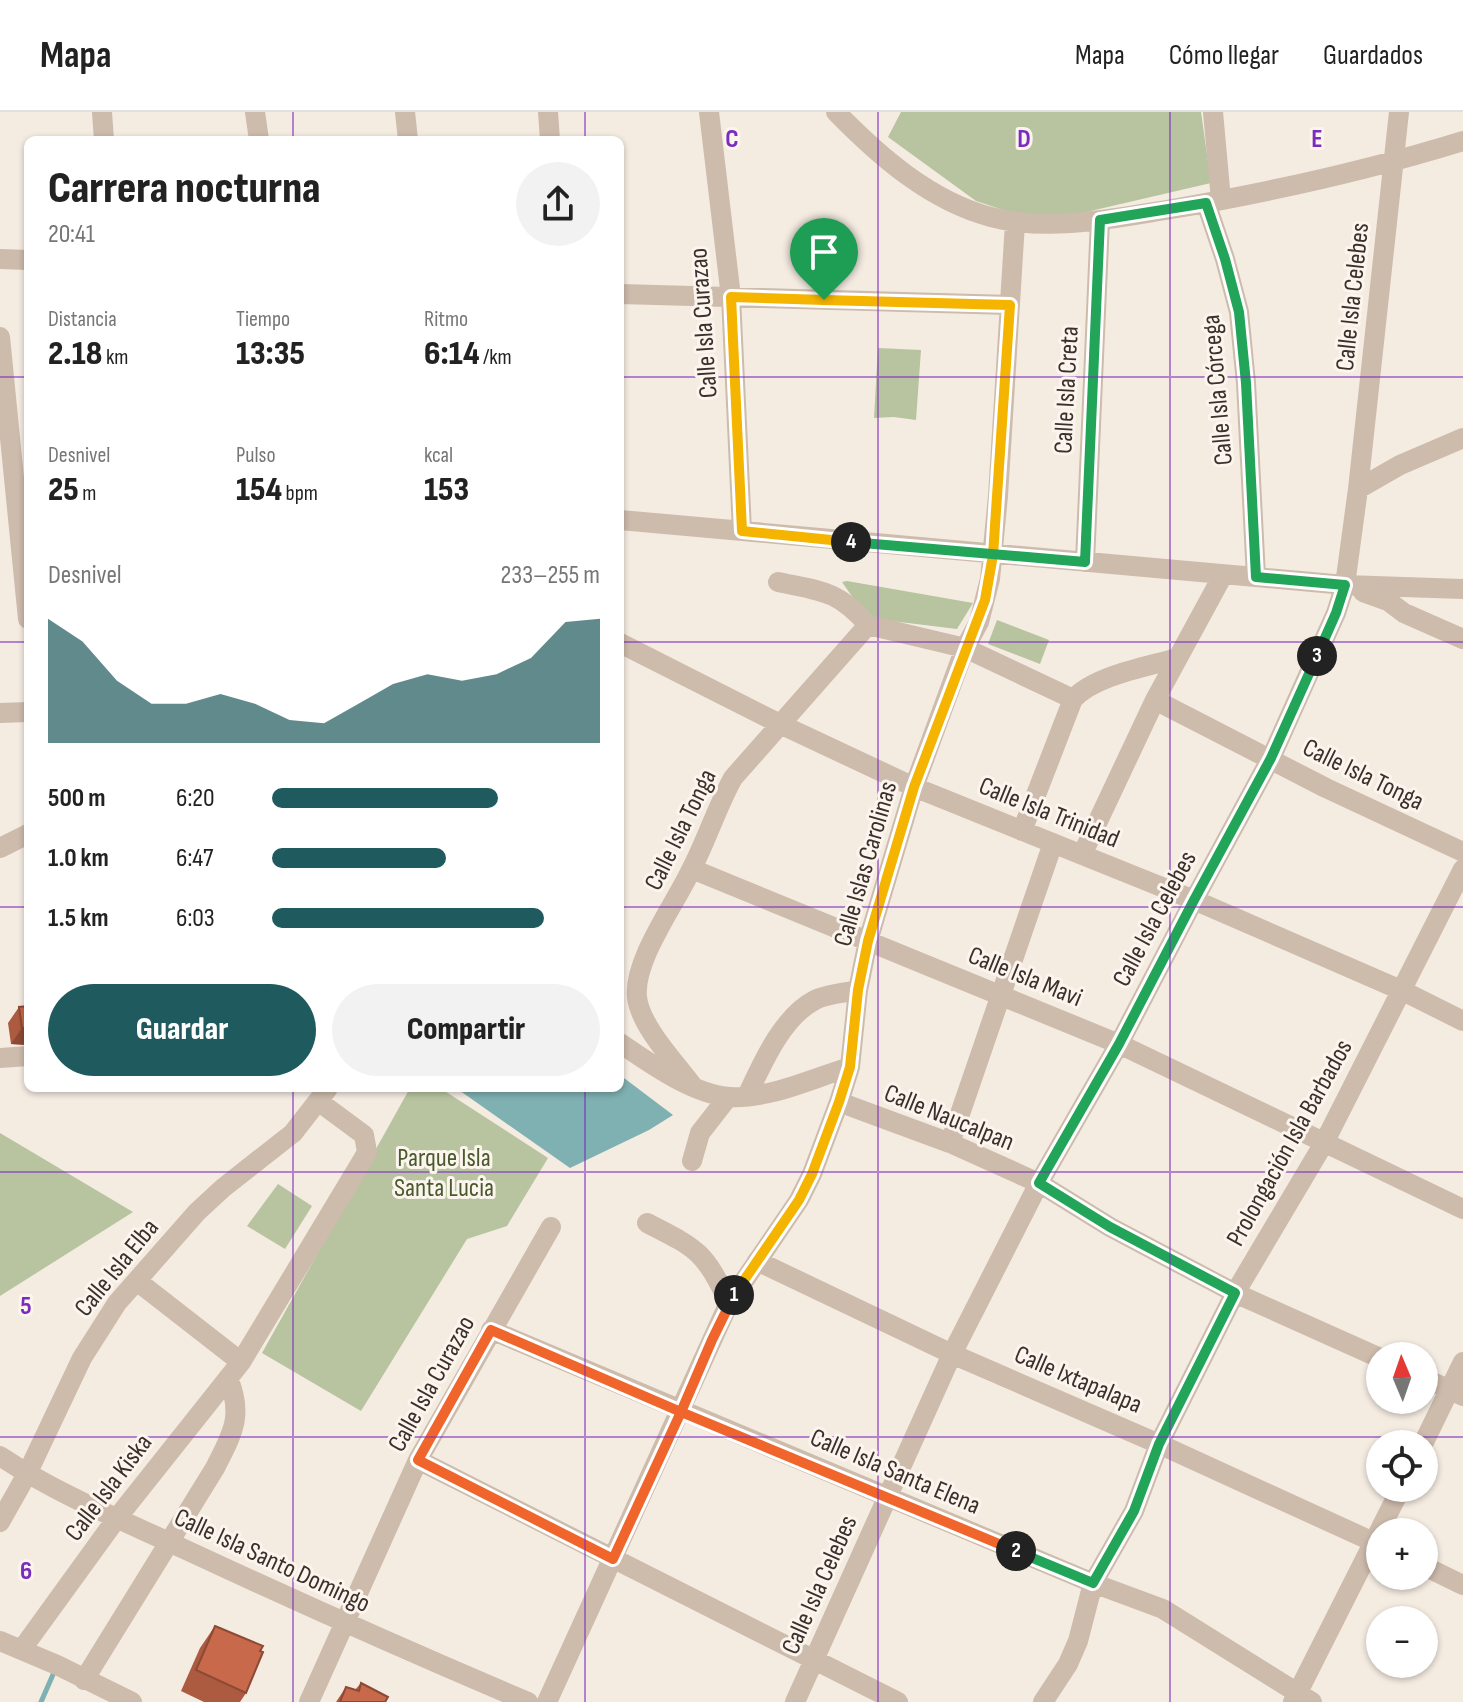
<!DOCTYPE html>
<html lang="es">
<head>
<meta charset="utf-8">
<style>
  body { margin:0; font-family:"Sofia Sans Condensed",sans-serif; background:#f2f2f2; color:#222; height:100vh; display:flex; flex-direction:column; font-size:30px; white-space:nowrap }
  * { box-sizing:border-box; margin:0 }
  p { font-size:26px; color:#767676 }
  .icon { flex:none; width:44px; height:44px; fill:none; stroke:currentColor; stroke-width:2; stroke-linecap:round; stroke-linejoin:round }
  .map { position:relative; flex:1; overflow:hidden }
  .side { position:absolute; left:24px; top:24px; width:600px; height:956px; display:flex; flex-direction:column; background:#fff; border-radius:12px; box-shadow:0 2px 6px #0004 }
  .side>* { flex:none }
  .needle { width:52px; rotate:358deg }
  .tools { position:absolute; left:1366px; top:1230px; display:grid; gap:16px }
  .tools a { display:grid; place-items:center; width:72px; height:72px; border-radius:50%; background:#fff; box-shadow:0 2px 6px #0004; font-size:40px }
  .pin { position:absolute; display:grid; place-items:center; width:68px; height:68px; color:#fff; margin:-82px -34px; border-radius:50% 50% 50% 0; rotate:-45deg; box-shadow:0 0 8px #0007 }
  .pin .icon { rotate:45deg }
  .km { position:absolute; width:40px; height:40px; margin:-20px; border-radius:50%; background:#222; color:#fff; font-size:22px; line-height:40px; text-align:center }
  .round { display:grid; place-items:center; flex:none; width:84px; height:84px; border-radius:42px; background:#f2f2f2 }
  .summary { display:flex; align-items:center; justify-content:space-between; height:136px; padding:0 24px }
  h1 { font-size:44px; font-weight:800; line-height:60px }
  .figures { display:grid; grid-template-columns:repeat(3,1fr); gap:12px; height:136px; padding:8px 24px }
  .figures div { display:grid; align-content:center }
  .figures b { font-size:34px; font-weight:800 }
  .figures small { font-size:22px; font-weight:400 }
  .figures p { font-size:22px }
  .chart { height:224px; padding:16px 24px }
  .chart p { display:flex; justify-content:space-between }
  .chart svg { width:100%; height:144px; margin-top:8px; fill:#1f5a5e; opacity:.7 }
  .action { display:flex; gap:16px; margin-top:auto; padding:16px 24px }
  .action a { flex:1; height:92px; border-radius:48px; background:#1f5a5e; color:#fff; font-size:32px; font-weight:800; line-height:92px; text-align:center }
  .action a+a { background:#f2f2f2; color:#222 }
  ul { padding:0 24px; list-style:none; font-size:26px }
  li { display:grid; grid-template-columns:128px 96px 1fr; align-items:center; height:60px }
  li i { height:20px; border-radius:10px; background:#1f5a5e }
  header { display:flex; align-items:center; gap:48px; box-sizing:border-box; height:112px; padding:0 40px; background:#fff; border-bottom:2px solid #e0e0e0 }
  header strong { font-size:38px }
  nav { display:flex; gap:44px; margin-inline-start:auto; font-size:28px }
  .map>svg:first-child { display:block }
  .green { fill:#b8c4a0 }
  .water { fill:#7fb0b2 }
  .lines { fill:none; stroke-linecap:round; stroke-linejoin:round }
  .stream { stroke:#7fb0b2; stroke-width:5 }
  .minor { stroke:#cdbbac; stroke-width:20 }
  .wall { fill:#ac5a40 }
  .shaded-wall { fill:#8c4a34 }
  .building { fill:#c8694b; stroke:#8c4a34; stroke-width:2 }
  .split-1-casing { stroke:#fff; stroke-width:16 }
  .split-2-casing { stroke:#fff; stroke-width:16 }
  .split-3-casing { stroke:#fff; stroke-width:16 }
  .split-4-casing { stroke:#fff; stroke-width:16 }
  .split-5-casing { stroke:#fff; stroke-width:16 }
  .split-1 { stroke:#f5b400; stroke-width:10 }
  .split-2 { stroke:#f0652b; stroke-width:10 }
  .split-3 { stroke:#22a559; stroke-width:10 }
  .split-4 { stroke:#22a559; stroke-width:10 }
  .split-5 { stroke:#f5b400; stroke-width:10 }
  .grid { fill:none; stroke:#7b2cbf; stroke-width:2; stroke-opacity:0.55 }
  .labels { text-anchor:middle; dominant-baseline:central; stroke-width:6; stroke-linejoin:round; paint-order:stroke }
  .street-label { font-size:26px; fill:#3b302b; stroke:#fbf5ee }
  .park-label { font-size:26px; fill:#4a5a2e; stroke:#fbf5ee }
  .grid-label { font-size:26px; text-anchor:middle; font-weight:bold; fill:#7b2cbf; stroke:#fbf5ee; stroke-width:6; stroke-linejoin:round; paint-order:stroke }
</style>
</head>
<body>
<header>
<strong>Mapa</strong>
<nav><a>Mapa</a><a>Cómo llegar</a><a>Guardados</a></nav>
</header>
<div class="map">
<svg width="1463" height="1590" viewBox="0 0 1463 1590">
  <rect width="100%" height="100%" fill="#f4ebe1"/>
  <path class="green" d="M901,0h300l10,71 -142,33h-47l-46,-15 -88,-64z
    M878,236l43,2 -5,70 -22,-3 -20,1z
    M847,469l126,22 -16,26 -90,-11 -25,-36z
    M997,508l52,20 -9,24 -52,-20z
    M410,976h30l108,70 -41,68 -40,13 -106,172 -99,-58z
    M0,1021l133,79 -133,84z
    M278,1072l34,22 -27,43 -38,-23z"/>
  <path class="water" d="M620,963l53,40 -24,15 -79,38 -114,-80h164z"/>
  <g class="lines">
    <path class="stream" d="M41,1590l14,-32"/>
    <path class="minor" d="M102,0l2,28
      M255,0l4,28
      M405,0l3,28
      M548,0l2,28
      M709,0l22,185 11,234
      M836,0c43,44 94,89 155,105 56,15 119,2 175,-7 100,-17 200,-39 297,-69
      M1213,0l8,88
      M1206,91l19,56 14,53 7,71 10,194
      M0,147l28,1
      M620,182l390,11
      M0,225l28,282
      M1358,377l42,-24 63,-27
      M620,408l725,65 118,4
      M1085,450l15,-342
      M778,470c43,9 60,8 90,43
      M1363,480l25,9 16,12 59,26
      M868,513l97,23 108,51
      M620,531l162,82 132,62 280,113 209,91 60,30
      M1155,588l171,88 137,64
      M0,601l28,-1
      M1022,719l51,-132c23,-24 73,-32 104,-41
      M0,736l28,-14
      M1082,743l73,-155 68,-125
      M692,757l427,175 344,165
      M620,931c29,20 74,52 110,54 40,2 83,-19 120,-30
      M0,946l28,-2
      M692,973c-17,-23 -52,-59 -55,-88 -4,-37 39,-94 55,-129 15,-29 25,-61 41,-90l135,-153
      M747,984c15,-32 35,-79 68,-96 12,-6 30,-7 43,-10
      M839,990l111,41 89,40 71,44 125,66 145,65
      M950,1031l103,-300
      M692,1049l8,-28 28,-36
      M647,1111c51,26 57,28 82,80
      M757,1149l195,93 207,90 221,101
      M137,1169l104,81
      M491,1218l602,253 70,26 149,93
      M1424,1266l39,18
      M1423,1332l40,-82
      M0,1344c57,38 122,64 184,93 114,53 228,104 344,153
      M418,1348l480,242
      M0,1410l27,-48 55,-116 35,-55 80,-91 26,-24 70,-55 35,-45
      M1424,1454l39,19
      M0,1529l57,24 75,37
      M22,1537l95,-131 124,-156 121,-201 5,-9 -3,-17 -46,-34
      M84,1568l131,-212c17,-34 29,-52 13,-90
      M309,1590l109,-242 133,-233
      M547,1590l182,-399 70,-103 13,-26 27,-72 11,-35 8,-77 10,-49 46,-154 51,-139 14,-26 11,-43 8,-83 17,-273
      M795,1590l157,-348 87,-171 80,-139 75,-144 77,-142 65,-145 9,-28 13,-96 41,-377
      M1043,1590l25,-38 10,-23 15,-58 41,-72 25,-67 76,-151 89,-150 139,-274
      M1293,1590l108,-214"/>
  </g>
  <path class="wall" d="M19,895l9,38 -17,-1 -3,-21z
    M215,1514l31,67 -6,9h-36l-23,-11 19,-43z
    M361,1571l24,19h-49l10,-15 9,3z"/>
  <path class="shaded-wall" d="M22,916h6v17l-17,-1z"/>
  <path class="building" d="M28,894v22h-6l-3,-21z
    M215,1514l48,20 -3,5 3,1 -17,41 -50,-23z
    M361,1571l27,14 -3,5h-45l6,-15 13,4z"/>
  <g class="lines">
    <defs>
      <path id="split-1" d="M734,1183l65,-95 13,-26 27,-72 11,-35 8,-77 10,-49 46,-154 71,-187 8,-45 17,-250 -186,-5"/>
      <path id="split-2" d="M734,1183l-22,45 -31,72 -190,-82 -73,130 195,99 68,-147 335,139"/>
      <path id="split-3" d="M1016,1439l77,32 41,-72 25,-67 76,-151 -125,-66 -71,-44 80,-139 75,-144 77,-142 46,-102"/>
      <path id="split-4" d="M851,430l234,20 15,-342 106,-17 19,56 14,53 7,71 10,194 89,8 -9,28 -19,43"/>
      <path id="split-5" d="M824,188l-93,-3 11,234 109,11"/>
    </defs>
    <use href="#split-1" class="split-1-casing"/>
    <use href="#split-2" class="split-2-casing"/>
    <use href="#split-3" class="split-3-casing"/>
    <use href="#split-4" class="split-4-casing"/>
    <use href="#split-5" class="split-5-casing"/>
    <use href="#split-1" class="split-1"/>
    <use href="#split-2" class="split-2"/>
    <use href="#split-3" class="split-3"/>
    <use href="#split-4" class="split-4"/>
    <use href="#split-5" class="split-5"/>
  </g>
  <path class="grid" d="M293,0v28M585,0v28M878,0v1590M1170,0v1590M0,265h28M620,265h843M0,530h28M620,530h843M0,795h28M620,795h843M293,976v614M585,976v614M0,1060h1463M0,1325h1463"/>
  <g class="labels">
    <g class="street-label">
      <text transform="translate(1353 185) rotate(-84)">Calle Isla Celebes</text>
      <text transform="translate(704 211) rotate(-94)">Calle Isla Curazao</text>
      <text transform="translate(1067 278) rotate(-87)">Calle Isla Creta</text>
      <text transform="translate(1218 278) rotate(-95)">Calle Isla Córcega</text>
      <text transform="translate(1363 663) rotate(26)">Calle Isla Tonga</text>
      <text transform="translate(1049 701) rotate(22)">Calle Isla Trinidad</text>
      <text transform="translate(681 718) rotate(-64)">Calle Isla Tonga</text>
      <text transform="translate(866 752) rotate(-74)">Calle Islas Carolinas</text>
      <text transform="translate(1155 807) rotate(-62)">Calle Isla Celebes</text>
      <text transform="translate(1025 865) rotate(22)">Calle Isla Mavi</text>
      <text transform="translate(949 1006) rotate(22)">Calle Naucalpan</text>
      <text transform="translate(1290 1031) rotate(-61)">Prolongación Isla Barbados</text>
      <text transform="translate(117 1156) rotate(-51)">Calle Isla Elba</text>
      <text transform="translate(1078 1268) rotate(23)">Calle Ixtapalapa</text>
      <text transform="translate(432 1272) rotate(-61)">Calle Isla Curazao</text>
      <text transform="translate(895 1360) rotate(23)">Calle Isla Santa Elena</text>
      <text transform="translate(109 1376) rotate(-53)">Calle Isla Kiska</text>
      <text transform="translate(272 1449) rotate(25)">Calle Isla Santo Domingo</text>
      <text transform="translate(820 1473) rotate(-66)">Calle Isla Celebes</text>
    </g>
    <g class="park-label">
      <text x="444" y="1046">Parque Isla<tspan x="444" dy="30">Santa Lucia</tspan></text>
    </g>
  </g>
  <g class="grid-label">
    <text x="732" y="35">C</text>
    <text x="1024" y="35">D</text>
    <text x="1317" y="35">E</text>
    <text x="26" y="1202">5</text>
    <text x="26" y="1467">6</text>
  </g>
</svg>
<div class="tools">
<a><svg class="needle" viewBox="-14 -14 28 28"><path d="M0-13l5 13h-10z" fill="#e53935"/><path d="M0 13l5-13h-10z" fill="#767676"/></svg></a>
<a><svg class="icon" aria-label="locate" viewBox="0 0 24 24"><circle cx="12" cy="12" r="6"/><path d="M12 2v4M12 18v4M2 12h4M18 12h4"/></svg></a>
<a>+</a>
<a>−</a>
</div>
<div class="pin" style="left:824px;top:188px;background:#1e9e55"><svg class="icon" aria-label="arrive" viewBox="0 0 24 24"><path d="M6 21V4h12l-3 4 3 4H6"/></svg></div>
<b class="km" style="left:734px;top:1183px">1</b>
<b class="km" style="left:1016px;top:1439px">2</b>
<b class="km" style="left:1317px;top:544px">3</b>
<b class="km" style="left:851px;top:430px">4</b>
<section class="side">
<div class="summary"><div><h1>Carrera nocturna</h1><p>20:41</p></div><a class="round"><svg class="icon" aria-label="share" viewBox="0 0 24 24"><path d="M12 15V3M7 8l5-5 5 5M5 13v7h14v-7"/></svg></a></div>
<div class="figures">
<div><p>Distancia</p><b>2.18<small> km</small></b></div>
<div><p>Tiempo</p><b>13:35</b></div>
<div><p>Ritmo</p><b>6:14<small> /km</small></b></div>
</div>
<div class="figures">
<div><p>Desnivel</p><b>25<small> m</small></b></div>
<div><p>Pulso</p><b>154<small> bpm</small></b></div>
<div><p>kcal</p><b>153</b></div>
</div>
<div class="chart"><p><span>Desnivel</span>233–255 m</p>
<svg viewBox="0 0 160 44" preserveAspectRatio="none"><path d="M0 44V6L10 13L20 25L30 32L40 32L50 29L60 32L70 37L80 38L90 32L100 26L110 23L120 25L130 23L140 18L150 7L160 6V44z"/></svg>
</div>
<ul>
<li><b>500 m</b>6:20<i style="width:69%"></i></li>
<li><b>1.0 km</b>6:47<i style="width:53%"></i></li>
<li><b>1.5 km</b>6:03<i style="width:83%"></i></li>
</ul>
<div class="action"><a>Guardar</a><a>Compartir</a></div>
</section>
</div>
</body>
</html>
